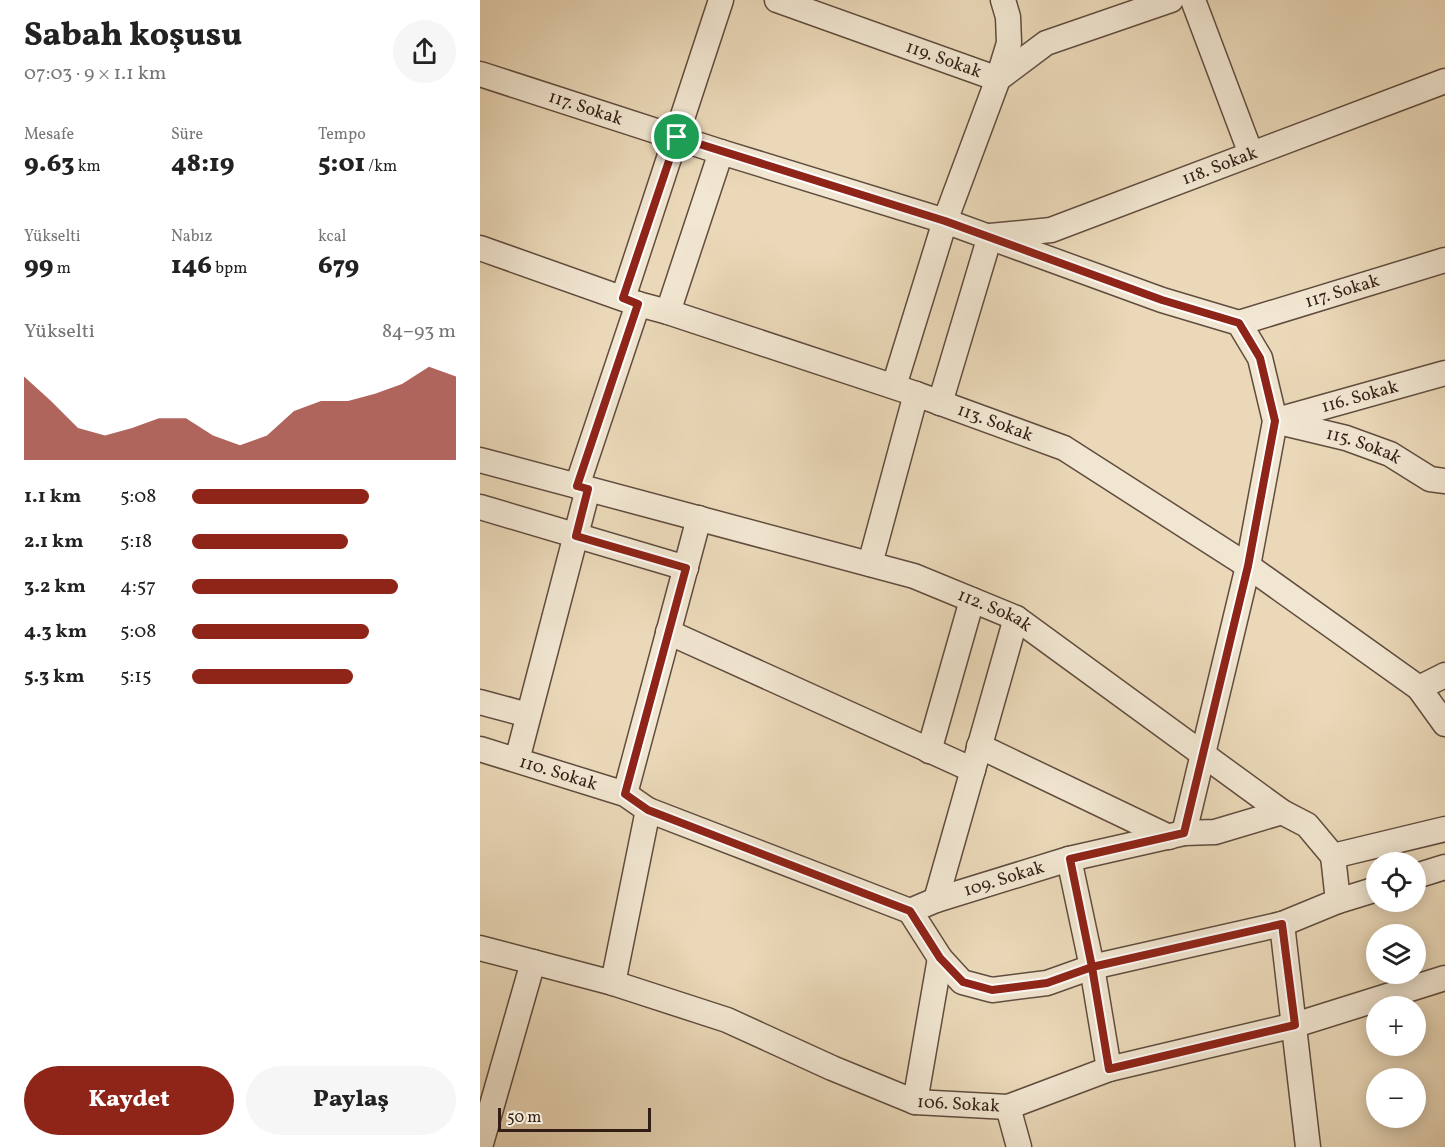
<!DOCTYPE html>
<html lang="tr">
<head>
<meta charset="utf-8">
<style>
  body { margin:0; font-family:Vollkorn,serif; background:#f6f6f6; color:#222; height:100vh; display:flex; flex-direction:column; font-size:22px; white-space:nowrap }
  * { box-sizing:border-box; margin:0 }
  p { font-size:20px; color:#767676 }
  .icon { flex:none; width:33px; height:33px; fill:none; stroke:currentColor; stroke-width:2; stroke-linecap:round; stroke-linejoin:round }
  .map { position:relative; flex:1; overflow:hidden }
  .side { display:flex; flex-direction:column; background:#fff; width:480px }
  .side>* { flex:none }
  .tools { position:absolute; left:886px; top:852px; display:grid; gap:12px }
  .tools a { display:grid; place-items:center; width:60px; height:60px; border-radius:50%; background:#fff; box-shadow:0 3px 15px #0003; font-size:30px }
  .scale { position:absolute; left:18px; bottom:15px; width:153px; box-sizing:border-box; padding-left:6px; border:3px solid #331e16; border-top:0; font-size:16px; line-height:21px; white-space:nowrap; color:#331e16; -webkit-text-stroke:4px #f1e6d1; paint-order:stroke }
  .pin { position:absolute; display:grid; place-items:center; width:51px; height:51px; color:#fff; margin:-26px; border:3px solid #fff; border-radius:50%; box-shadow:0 2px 6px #0007 }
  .round { display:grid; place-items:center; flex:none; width:63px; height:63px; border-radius:32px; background:#f6f6f6 }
  .headline { display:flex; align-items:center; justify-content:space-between; height:102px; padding:0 24px }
  h1 { font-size:33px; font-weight:800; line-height:45px }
  .stats { display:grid; grid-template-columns:repeat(3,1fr); gap:9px; height:102px; padding:6px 24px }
  .stats div { display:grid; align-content:center }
  .stats b { font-size:26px; font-weight:800 }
  .stats small { font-size:16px; font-weight:400 }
  .stats p { font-size:16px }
  .chart { height:168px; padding:12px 24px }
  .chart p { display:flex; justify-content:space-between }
  .chart svg { width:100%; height:108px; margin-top:6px; fill:#8f2418; opacity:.7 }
  .cta { display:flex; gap:12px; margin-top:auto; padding:12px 24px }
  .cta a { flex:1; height:69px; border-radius:36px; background:#8f2418; color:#fff; font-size:24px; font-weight:800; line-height:69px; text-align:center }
  .cta a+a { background:#f6f6f6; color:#222 }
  ul { padding:0 24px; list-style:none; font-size:20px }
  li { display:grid; grid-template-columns:96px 72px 1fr; align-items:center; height:45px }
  li i { height:15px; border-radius:8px; background:#8f2418 }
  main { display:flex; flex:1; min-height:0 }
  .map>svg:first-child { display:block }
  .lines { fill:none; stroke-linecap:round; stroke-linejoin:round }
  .street-casing { stroke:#614c3e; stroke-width:27 }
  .street { stroke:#f1e6d1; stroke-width:24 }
  .route-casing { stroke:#fff; stroke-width:12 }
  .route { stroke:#8f2418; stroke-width:8 }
  .labels { text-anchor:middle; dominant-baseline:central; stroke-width:6; stroke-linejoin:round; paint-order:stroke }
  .street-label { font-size:18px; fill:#331e16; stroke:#f1e6d1 }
</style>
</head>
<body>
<main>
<section class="side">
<div class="headline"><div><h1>Sabah koşusu</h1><p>07:03 · 9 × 1.1 km</p></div><a class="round"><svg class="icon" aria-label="share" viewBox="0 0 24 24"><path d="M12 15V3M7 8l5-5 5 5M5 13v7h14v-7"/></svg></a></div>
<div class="stats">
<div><p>Mesafe</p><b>9.63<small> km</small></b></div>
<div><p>Süre</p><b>48:19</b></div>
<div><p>Tempo</p><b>5:01<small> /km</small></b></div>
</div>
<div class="stats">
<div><p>Yükselti</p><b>99<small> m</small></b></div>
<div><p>Nabız</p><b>146<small> bpm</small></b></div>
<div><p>kcal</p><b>679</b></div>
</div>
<div class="chart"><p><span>Yükselti</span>84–93 m</p>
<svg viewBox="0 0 160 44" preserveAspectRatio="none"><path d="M0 44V10L10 20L20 31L30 34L40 31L50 27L60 27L70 34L80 38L90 34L100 24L110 20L120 20L130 17L140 13L150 6L160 10V44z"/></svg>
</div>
<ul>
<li><b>1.1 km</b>5:08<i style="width:67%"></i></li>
<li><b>2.1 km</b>5:18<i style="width:59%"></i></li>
<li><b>3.2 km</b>4:57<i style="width:78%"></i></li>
<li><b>4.3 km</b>5:08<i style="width:67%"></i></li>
<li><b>5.3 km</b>5:15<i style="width:61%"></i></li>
</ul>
<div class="cta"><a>Kaydet</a><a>Paylaş</a></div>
</section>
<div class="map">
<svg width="965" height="1147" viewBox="0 0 965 1147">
  <rect width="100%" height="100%" fill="#ead8b8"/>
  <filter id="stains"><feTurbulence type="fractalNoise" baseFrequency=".00333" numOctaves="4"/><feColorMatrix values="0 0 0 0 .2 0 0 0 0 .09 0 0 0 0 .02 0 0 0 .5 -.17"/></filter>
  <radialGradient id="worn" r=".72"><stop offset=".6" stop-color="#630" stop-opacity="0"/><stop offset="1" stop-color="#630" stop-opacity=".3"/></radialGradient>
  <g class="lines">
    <defs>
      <g id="street">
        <path id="s1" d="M297,0l221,79 48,-36 125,-43"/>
        <path d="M713,0l58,154"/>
        <path id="s2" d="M0,74l241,78 224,69 217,79 77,23 21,35 15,63 -27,145 -64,267"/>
        <path id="s3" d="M0,248l158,56 30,8 248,82 148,54 184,118 171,122 26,36"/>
        <path d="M143,298l98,-298"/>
        <path d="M188,312l53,-160"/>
        <path id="s4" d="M759,323l206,-63"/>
        <path d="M414,386l51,-165 53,-142 11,-36 -1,-26 -5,-17"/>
        <path id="s5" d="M460,403l50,-167 61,-6 394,-149"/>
        <path id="s6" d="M797,420l168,-47"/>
        <path id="s7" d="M795,421l71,17 44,16 40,25 15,2"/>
        <path id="s8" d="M0,460l434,116 102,42 266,194 25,13 26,31"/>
        <path d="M97,486l61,-182"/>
        <path d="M0,507l206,61"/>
        <path d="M390,564l46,-170"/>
        <path d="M188,632l305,138"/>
        <path d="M939,688l26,-13"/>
        <path d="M0,702l48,13"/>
        <path d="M499,746l190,91"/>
        <path id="s9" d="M0,749l145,45 23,16 262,101 26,-11 133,-41 115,-26 31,-1 67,-20"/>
        <path d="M449,751l43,-151"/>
        <path d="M37,760l71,-271"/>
        <path d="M145,794l74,-276"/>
        <path d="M853,856l112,-27"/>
        <path d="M589,859l23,108 17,102"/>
        <path d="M936,876l29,-9"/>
        <path d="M456,900l80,-282"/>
        <path d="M858,901l39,-12"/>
        <path d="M430,911l30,47 22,24 30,8 55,-7 45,-16 190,-43 56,-23 -5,-45"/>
        <path d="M802,924l26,223"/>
        <path id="s10" d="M0,948l133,35 114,37 105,48 83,34 93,5 101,-38 186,-44 150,-47"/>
        <path d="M133,983l35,-173"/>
        <path d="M435,1102l25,-144"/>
        <path d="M528,1107l11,40"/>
        <path d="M0,1147l53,-185"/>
      </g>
    </defs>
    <use href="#street" class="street-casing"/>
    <use href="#street" class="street"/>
  </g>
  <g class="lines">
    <defs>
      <path id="route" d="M197,137l-54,161 15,6 -61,182 11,3 -12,47 110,32 -61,226 23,16 262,101 30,47 23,24 29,8 55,-7 45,-16 190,-43 13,101 -186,44 -17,-102 -22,-108 114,-26 64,-267 27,-145 -15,-63 -21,-35 -77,-23 -217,-79 -268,-84"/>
    </defs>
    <use href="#route" class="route-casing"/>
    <use href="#route" class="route"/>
  </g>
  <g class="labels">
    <g class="street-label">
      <text stroke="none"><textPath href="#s1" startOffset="177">119. Sokak</textPath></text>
      <text stroke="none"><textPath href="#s2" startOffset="111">117. Sokak</textPath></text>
      <text stroke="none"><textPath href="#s5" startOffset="416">118. Sokak</textPath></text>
      <text stroke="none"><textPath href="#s4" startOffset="108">117. Sokak</textPath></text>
      <text stroke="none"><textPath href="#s6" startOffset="86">116. Sokak</textPath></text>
      <text stroke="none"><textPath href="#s3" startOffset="544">113. Sokak</textPath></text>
      <text stroke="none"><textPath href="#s7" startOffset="92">115. Sokak</textPath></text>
      <text stroke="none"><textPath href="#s8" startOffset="537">112. Sokak</textPath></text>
      <text stroke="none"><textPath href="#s9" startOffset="82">110. Sokak</textPath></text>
      <text stroke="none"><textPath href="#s9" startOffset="560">109. Sokak</textPath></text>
      <text stroke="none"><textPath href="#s10" startOffset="506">106. Sokak</textPath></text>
    </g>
  </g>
  <rect width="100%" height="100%" filter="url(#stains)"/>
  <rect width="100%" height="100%" fill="url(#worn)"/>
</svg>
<div class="tools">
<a><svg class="icon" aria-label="locate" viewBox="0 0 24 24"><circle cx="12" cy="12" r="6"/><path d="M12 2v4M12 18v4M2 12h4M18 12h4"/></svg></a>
<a><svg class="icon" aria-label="layers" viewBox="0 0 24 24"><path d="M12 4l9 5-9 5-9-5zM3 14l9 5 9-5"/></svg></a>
<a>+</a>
<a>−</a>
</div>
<div class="scale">50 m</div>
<div class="pin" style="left:197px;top:137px;background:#1e9e55"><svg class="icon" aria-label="arrive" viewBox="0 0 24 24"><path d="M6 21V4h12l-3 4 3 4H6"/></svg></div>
</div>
</main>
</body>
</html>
